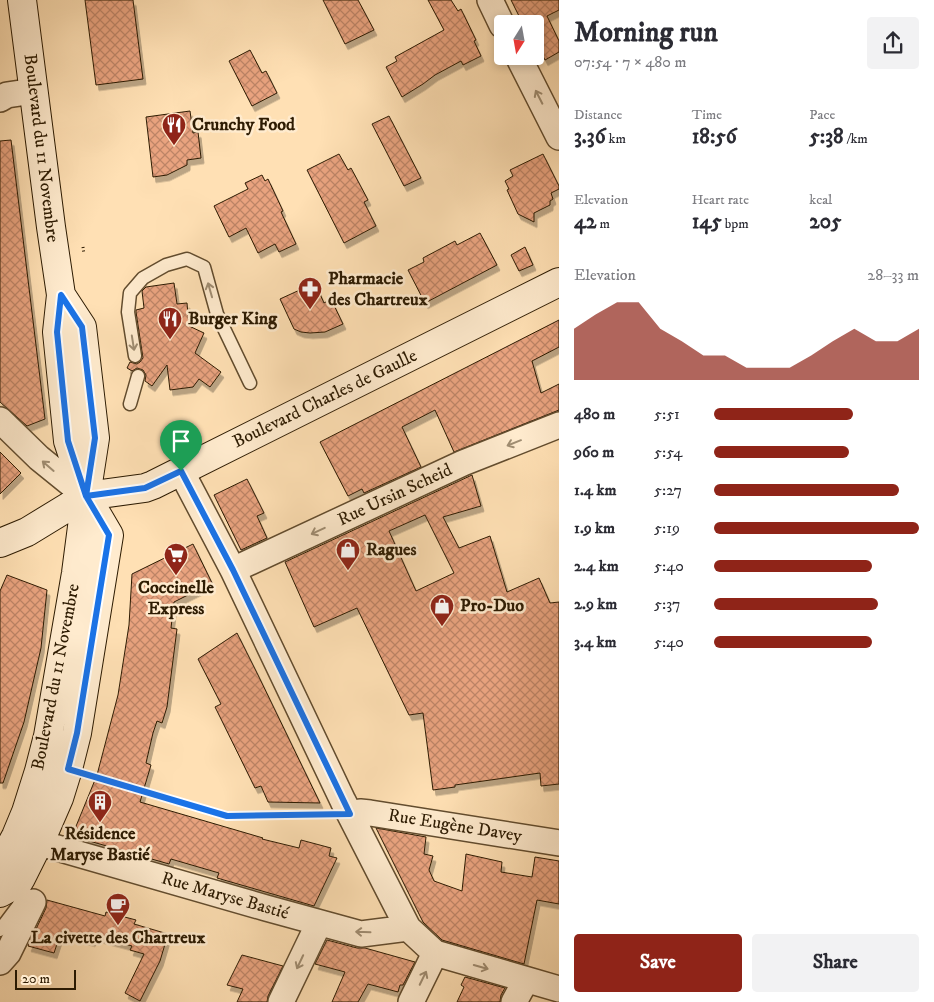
<!DOCTYPE html>
<html lang="en">
<head>
<meta charset="utf-8">
<style>
  body { margin:0; font-family:"IM FELL DW Pica",serif; background:#f2f2f3; color:#2b2b33; height:100vh; display:flex; flex-direction:column; font-size:19px; white-space:nowrap }
  * { box-sizing:border-box; margin:0 }
  p { font-size:16px; color:#7c7c81 }
  .icon { flex:none; width:28px; height:28px; fill:none; stroke:currentColor; stroke-width:2; stroke-linecap:round; stroke-linejoin:round }
  .map { position:relative; flex:1; overflow:hidden }
  .details { display:flex; flex-direction:column; background:#fff; width:375px }
  .details>* { flex:none }
  .needle { width:32px; rotate:191deg }
  .buttons { position:absolute; left:494px; top:15px; display:grid; gap:10px }
  .buttons a { display:grid; place-items:center; width:50px; height:50px; border-radius:5px; background:#fff; box-shadow:0 2px 8px #0003; font-size:25px }
  .scale { position:absolute; left:15px; bottom:12px; width:61px; box-sizing:border-box; padding-left:5px; border:2px solid #2d1b02; border-top:0; font-size:14px; line-height:18px; white-space:nowrap; color:#2d1b02; -webkit-text-stroke:4px #ffebce; paint-order:stroke }
  .pin { position:absolute; display:grid; place-items:center; width:42px; height:42px; color:#fff; margin:-51px -21px; border-radius:50% 50% 50% 0; rotate:-45deg; box-shadow:0 0 5px #0007 }
  .pin .icon { rotate:45deg }
  .round { display:grid; place-items:center; flex:none; width:52px; height:52px; border-radius:5px; background:#f2f2f3 }
  .head { display:flex; align-items:center; justify-content:space-between; height:85px; padding:0 15px }
  h1 { font-size:28px; font-weight:700; line-height:38px }
  .metrics { display:grid; grid-template-columns:repeat(3,1fr); gap:8px; height:85px; padding:5px 15px }
  .metrics div { display:grid; align-content:center }
  .metrics b { font-size:21px; font-weight:700 }
  .metrics small { font-size:14px; font-weight:400 }
  .metrics p { font-size:14px }
  .chart { height:140px; padding:10px 15px }
  .chart p { display:flex; justify-content:space-between }
  .chart svg { width:100%; height:90px; margin-top:5px; fill:#8f2418; opacity:.7 }
  .cta { display:flex; gap:10px; margin-top:auto; padding:10px 15px }
  .cta a { flex:1; height:58px; border-radius:5px; background:#8f2418; color:#fff; font-size:20px; font-weight:700; line-height:58px; text-align:center }
  .cta a+a { background:#f2f2f3; color:#2b2b33 }
  ul { padding:0 15px; list-style:none; font-size:16px }
  li { display:grid; grid-template-columns:80px 60px 1fr; align-items:center; height:38px }
  li i { height:12px; border-radius:6px; background:#8f2418 }
  main { display:flex; flex:1; min-height:0 }
  .map>svg:first-child { display:block }
  .building { fill:url(#building-cross-hatch); stroke:#2d1b02; fill-rule:evenodd; filter:url(#shadow) }
  .lines { fill:none; stroke-linecap:round; stroke-linejoin:round }
  .lane-casing { stroke:#624c2e; stroke-width:15 }
  .street-casing { stroke:#624c2e; stroke-width:28 }
  .secondary-casing { stroke:#2d1b02; stroke-width:30 }
  .path { stroke:#2d1b02; stroke-width:3; stroke-dasharray:1 2.5; stroke-linecap:butt }
  .lane { stroke:#ffebce; stroke-width:12 }
  .street { stroke:#ffebce; stroke-width:25 }
  .secondary { stroke:#ffebce; stroke-width:28 }
  .oneway { stroke:#a08d72 }
  .route-casing { stroke:#fff; stroke-width:10 }
  .route { stroke:#1a73e8; stroke-width:6 }
  .labels { text-anchor:middle; dominant-baseline:central; stroke-width:5; stroke-linejoin:round; paint-order:stroke }
  .poi-label { font-size:18px; font-weight:bold; fill:#2d1b02; stroke:#ffebce; text-anchor:start }
  .street-label { font-size:18px; fill:#2d1b02; stroke:#ffebce }
</style>
</head>
<body>
<main>
<div class="map">
<svg width="559" height="1002" viewBox="0 0 559 1002">
  <defs>
    <pattern id="building-cross-hatch" width="8" height="8" patternUnits="userSpaceOnUse" patternTransform="scale(1.25)"><rect width="8" height="8" fill="#e9a37f"/><path d="M0 0l8 8M0 8l8-8" fill="none" stroke="#bd8466"/></pattern>
    <filter id="shadow"><feDropShadow dx="3" dy="5.5" stdDeviation="0" flood-color="#0004"/></filter>
  </defs>
  <rect width="100%" height="100%" fill="#ffe0b4"/>
  <filter id="stains"><feTurbulence type="fractalNoise" baseFrequency=".004" numOctaves="4"/><feColorMatrix values="0 0 0 0 .2 0 0 0 0 .09 0 0 0 0 .02 0 0 0 .5 -.17"/></filter>
  <radialGradient id="worn" r=".72"><stop offset=".6" stop-color="#630" stop-opacity="0"/><stop offset="1" stop-color="#630" stop-opacity=".3"/></radialGradient>
  <path class="building" d="M85,0h48l10,79 -47,6z
    M323,0h35l16,30 -29,14z
    M428,0h23l7,11 3,-2 15,31 -2,1 7,15 -18,9 -2,-4 -26,14 -12,9 -21,13 -16,-30 11,-6 -2,-4 49,-27z
    M511,0h48v10l-12,6 12,25v11l-14,8 -10,-20v-16h-12z
    M250,50l12,23 4,-2 11,22 -25,13 -23,-45z
    M190,111l3,22 5,-1 3,26 -14,2v5l-20,10 -14,2 -7,-60z
    M389,116l32,62 -17,8 -32,-62z
    M11,140l34,279 -18,7 -27,-24v-261z
    M339,154l9,16 3,-2 17,32 -4,2 12,24 -32,17 -37,-73z
    M543,154l16,32v3l-8,4 2,6 -3,2v4l-16,8v9l-16,-8 -11,-24 2,-1 -4,-8 8,-5 -3,-6z
    M262,175l3,6 3,-2 15,32 -2,1 15,32 -17,8 -4,-8 -17,9 -12,-25 -17,9 -15,-31 34,-17 -3,-6z
    M480,233l17,32 -72,38 -17,-33 16,-8 -1,-4 32,-17 2,4z
    M525,247l8,18 -14,6 -8,-16z
    M174,283l3,21 10,-1 2,23 15,7 -9,20 26,19 -11,15 -11,-8 -6,8 -23,3 -3,-25 -15,21 -7,-5 1,-6 -3,-5 -6,-2 -5,3 -5,-3 3,-6 7,2 3,-2 3,-4 -7,-46v-2l8,-2 -2,-17 4,-4z
    M315,283l9,20 7,-4 12,25 -18,8 -15,1 -9,-1 -7,-3 -14,-30z
    M559,320v27l-27,14 9,32 18,-9v26l-105,42 -19,-42 -33,17 19,40 -57,26 -2,-4 -14,7 -28,-54z
    M0,452l21,21 -21,21z
    M472,475l9,31 -38,11 16,31 31,-12 17,56 32,-14 11,25 9,-1v182l-18,2 -1,-13 -85,12v2l-22,3 -10,-77 -14,2 -52,-107 -43,19 -29,-65zM425,515l29,58 -38,18 -27,-60z
    M247,479l17,34 -7,3 10,22 -26,12 -27,-55z
    M193,544l19,39 -38,19 -3,26 6,1 -10,78 -5,16 -5,-2 -4,12 -7,30 5,2 -11,37 123,36 -1,1 37,9 2,-8 30,8 -2,8 8,2 -23,48 -97,-28 2,-5 -48,-14 -2,5 -97,-28 25,-61 21,-80 11,-70 3,-51z
    M7,575l40,15 -6,58 -17,74 -21,61h-3v-192z
    M237,633l21,42 62,128 -52,-1 -7,-16 -6,2 -34,-69 -6,-12 6,-3 -23,-45z
    M376,828l50,9 -2,17 9,2 -4,14 5,11 28,10 4,-37 36,8 -1,10 31,5 3,-20 24,4v43l-22,-4 -13,64 -82,-24 -19,-18z
    M47,900l58,16 1,-4 30,8 -2,4 34,10 -8,27 -20,40 -15,-8 19,-39 -14,-4 2,-4 -37,-10 -3,5 -31,-9 -7,21 -26,-7 18,-38z
    M327,940l30,8h8l50,14 -12,23h-3l-2,7 -30,-8 -10,18h-26l13,-30 -30,-8z
    M242,955l41,11 -15,30 -1,6h-30l6,-13 -16,-4z
    M465,977l40,11 -4,7 -1,7h-43l7,-15 -3,-2z"/>
  <g class="lines">
    <defs>
      <path id="lane" d="M135,356l-7,-44 2,-19 13,-15 23,-13 21,-6 17,8 13,47 33,69
        M130,404l8,-28
        M0,930l18,-24 7,-13"/>
      <path id="street" d="M490,0l12,25
        M518,56l41,81
        M0,99l7,-4 27,-4
        M0,420l39,38 47,38
        M181,471l52,99 110,231 65,127 27,25 124,36
        M233,570l230,-107 96,-38
        M350,814l10,-2 10,1 189,30
        M19,837l247,71 95,26 47,-6
        M0,962l8,-9 25,-51
        M281,1002l38,-79
        M411,1002l24,-49
        M514,1002l12,-22"/>
      <path id="secondary" d="M0,543l27,-11 59,-36 59,-8 8,-3 406,-203
        M0,872v-6l16,-30 10,-24 13,-41 9,-35 28,-163 10,-77 9,-58 -13,-111 -21,-32
        M0,893l18,-10 3,-5 25,-50 13,-30 9,-29 9,-36 32,-198 -23,-39 -18,-55 -11,-109 4,-37 -10,-68 -29,-227"/>
    </defs>
    <use href="#lane" class="lane-casing"/>
    <use href="#street" class="street-casing"/>
    <use href="#secondary" class="secondary-casing"/>
    <path class="path" d="M83,247l1,7
      M91,775l136,41 99,-2"/>
    <use href="#lane" class="lane"/>
    <use href="#street" class="street"/>
    <use href="#secondary" class="secondary"/>
  </g>
  <defs><path id="oneway-shaft" d="M-6 0H5M1.5-3L5.5 0L1.5 3" fill="none" stroke-width="1.6" stroke-linecap="round" stroke-linejoin="round" transform="scale(1.25)"/></defs>
  <g class="oneway">
    <use href="#oneway-shaft" transform="translate(539 97) rotate(-117)"/>
    <use href="#oneway-shaft" transform="translate(210 290) rotate(-106)"/>
    <use href="#oneway-shaft" transform="translate(133 343) rotate(81)"/>
    <use href="#oneway-shaft" transform="translate(514 443) rotate(158)"/>
    <use href="#oneway-shaft" transform="translate(48 466) rotate(-139)"/>
    <use href="#oneway-shaft" transform="translate(318 531) rotate(155)"/>
    <use href="#oneway-shaft" transform="translate(363 932) rotate(-178)"/>
    <use href="#oneway-shaft" transform="translate(300 962) rotate(115)"/>
    <use href="#oneway-shaft" transform="translate(481 967) rotate(16)"/>
    <use href="#oneway-shaft" transform="translate(423 978) rotate(-64)"/>
  </g>
  <g class="lines">
    <defs>
      <path id="route" d="M181,471l-36,17 -59,8 9,-58 -13,-111 -21,-32 -4,37 11,109 18,55 23,39 -32,198 -9,36 159,47 123,-2 -117,-244 -52,-99"/>
    </defs>
    <use href="#route" class="route-casing"/>
    <use href="#route" class="route"/>
  </g>
  <defs>
    <symbol id="restaurant-pin" viewBox="-11 -11 22 30"><path d="M0 17L-7.5 6A9.5 9.5 0 1 1 7.5 6Z" fill="#8f2418" stroke="#ffebce"/><path d="M-5-6h1v4h1v-4h1v4h1v-4h1v5L-1.5 .5V6h-2V.5L-5-1ZM5-6V6H3V1.5H1.5Q1.5-4 5-6Z" fill="#fff"/></symbol>
    <symbol id="pharmacy-pin" viewBox="-11 -11 22 30"><path d="M0 17L-7.5 6A9.5 9.5 0 1 1 7.5 6Z" fill="#8f2418" stroke="#ffebce"/><path d="M-2-6h4v4h4v4h-4v4h-4v-4h-4v-4h4Z" fill="#fff"/></symbol>
    <symbol id="shop-pin" viewBox="-11 -11 22 30"><path d="M0 17L-7.5 6A9.5 9.5 0 1 1 7.5 6Z" fill="#8f2418" stroke="#ffebce"/><path d="M-5-2.5h2.3a2.7 3.5 0 0 1 5.4 0H5L5.5 6h-11ZM-1.5-2.5h3a1.5 2.3 0 0 0-3 0Z" fill="#fff"/></symbol>
    <symbol id="supermarket-pin" viewBox="-11 -11 22 30"><path d="M0 17L-7.5 6A9.5 9.5 0 1 1 7.5 6Z" fill="#8f2418" stroke="#ffebce"/><path d="M-6-5.5h2.5l.6 2H6L4.5 2H-2.5L-4.4-4H-6ZM-1.5 3.2a1.3 1.3 0 1 0 .1 0ZM3 3.2a1.3 1.3 0 1 0 .1 0Z" fill="#fff"/></symbol>
    <symbol id="building-pin" viewBox="-11 -11 22 30"><path d="M0 17L-7.5 6A9.5 9.5 0 1 1 7.5 6Z" fill="#8f2418" stroke="#ffebce"/><path d="M-4-6H4V6H1V3H-1V6H-4ZM-2.5-4.3h1.7v1.8h-1.7ZM.8-4.3h1.7v1.8H.8ZM-2.5-1h1.7V.8h-1.7ZM.8-1h1.7V.8H.8Z" fill="#fff"/></symbol>
    <symbol id="cafe-pin" viewBox="-11 -11 22 30"><path d="M0 17L-7.5 6A9.5 9.5 0 1 1 7.5 6Z" fill="#8f2418" stroke="#ffebce"/><path d="M-5.5-4.5H6V0H3Q3 3.5 0 3.5H-2.5Q-5.5 3.5-5.5 0ZM3-3.2v2h1.7v-2ZM-6 4.5H4V6H-6Z" fill="#fff"/></symbol>
  </defs>
  <g fill-rule="evenodd">
    <use href="#restaurant-pin" x="160" y="111" width="28" height="38"/>
    <use href="#pharmacy-pin" x="296" y="275" width="28" height="38"/>
    <use href="#restaurant-pin" x="156" y="305" width="28" height="38"/>
    <use href="#shop-pin" x="334" y="536" width="28" height="38"/>
    <use href="#supermarket-pin" x="162" y="541" width="28" height="38"/>
    <use href="#shop-pin" x="428" y="592" width="28" height="38"/>
    <use href="#building-pin" x="86" y="788" width="28" height="38"/>
    <use href="#cafe-pin" x="104" y="891" width="28" height="38"/>
  </g>
  <g class="labels">
    <g class="poi-label">
      <text x="192" y="125">Crunchy Food</text>
      <text x="328" y="279">Pharmacie<tspan x="328" dy="21">des Chartreux</tspan></text>
      <text x="188" y="319">Burger King</text>
      <text x="366" y="550">Ragues</text>
      <text x="176" y="588" text-anchor="middle">Coccinelle<tspan x="176" dy="21">Express</tspan></text>
      <text x="460" y="606">Pro-Duo</text>
      <text x="100" y="834" text-anchor="middle">Résidence<tspan x="100" dy="21">Maryse Bastié</tspan></text>
      <text x="118" y="938" text-anchor="middle">La civette des Chartreux</text>
    </g>
    <g class="street-label">
      <text transform="translate(41 148) rotate(83)">Boulevard du 11 Novembre</text>
      <text transform="translate(325 399) rotate(-26)">Boulevard Charles de Gaulle</text>
      <text transform="translate(395 495) rotate(-25)">Rue Ursin Scheid</text>
      <text transform="translate(56 677) rotate(-79)">Boulevard du 11 Novembre</text>
      <text transform="translate(455 826) rotate(9)">Rue Eugène Davey</text>
      <text transform="translate(225 896) rotate(16)">Rue Maryse Bastié</text>
    </g>
  </g>
  <rect width="100%" height="100%" filter="url(#stains)"/>
  <rect width="100%" height="100%" fill="url(#worn)"/>
</svg>
<div class="buttons">
<a><svg class="needle" viewBox="-14 -14 28 28"><path d="M0-13l5 13h-10z" fill="#e53935"/><path d="M0 13l5-13h-10z" fill="#7c7c81"/></svg></a>
</div>
<div class="scale">20 m</div>
<div class="pin" style="left:181px;top:471px;background:#1e9e55"><svg class="icon" aria-label="arrive" viewBox="0 0 24 24"><path d="M6 21V4h12l-3 4 3 4H6"/></svg></div>
</div>
<section class="details">
<div class="head"><div><h1>Morning run</h1><p>07:54 · 7 × 480 m</p></div><a class="round"><svg class="icon" aria-label="share" viewBox="0 0 24 24"><path d="M12 15V3M7 8l5-5 5 5M5 13v7h14v-7"/></svg></a></div>
<div class="metrics">
<div><p>Distance</p><b>3.36<small> km</small></b></div>
<div><p>Time</p><b>18:56</b></div>
<div><p>Pace</p><b>5:38<small> /km</small></b></div>
</div>
<div class="metrics">
<div><p>Elevation</p><b>42<small> m</small></b></div>
<div><p>Heart rate</p><b>145<small> bpm</small></b></div>
<div><p>kcal</p><b>205</b></div>
</div>
<div class="chart"><p><span>Elevation</span>28–33 m</p>
<svg viewBox="0 0 160 44" preserveAspectRatio="none"><path d="M0 44V19L10 12L20 6L30 6L40 19L50 25L60 32L70 32L80 38L90 38L100 38L110 32L120 25L130 19L140 25L150 25L160 19V44z"/></svg>
</div>
<ul>
<li><b>480 m</b>5:51<i style="width:68%"></i></li>
<li><b>960 m</b>5:54<i style="width:66%"></i></li>
<li><b>1.4 km</b>5:27<i style="width:90%"></i></li>
<li><b>1.9 km</b>5:19<i style="width:100%"></i></li>
<li><b>2.4 km</b>5:40<i style="width:77%"></i></li>
<li><b>2.9 km</b>5:37<i style="width:80%"></i></li>
<li><b>3.4 km</b>5:40<i style="width:77%"></i></li>
</ul>
<div class="cta"><a>Save</a><a>Share</a></div>
</section>
</main>
</body>
</html>
